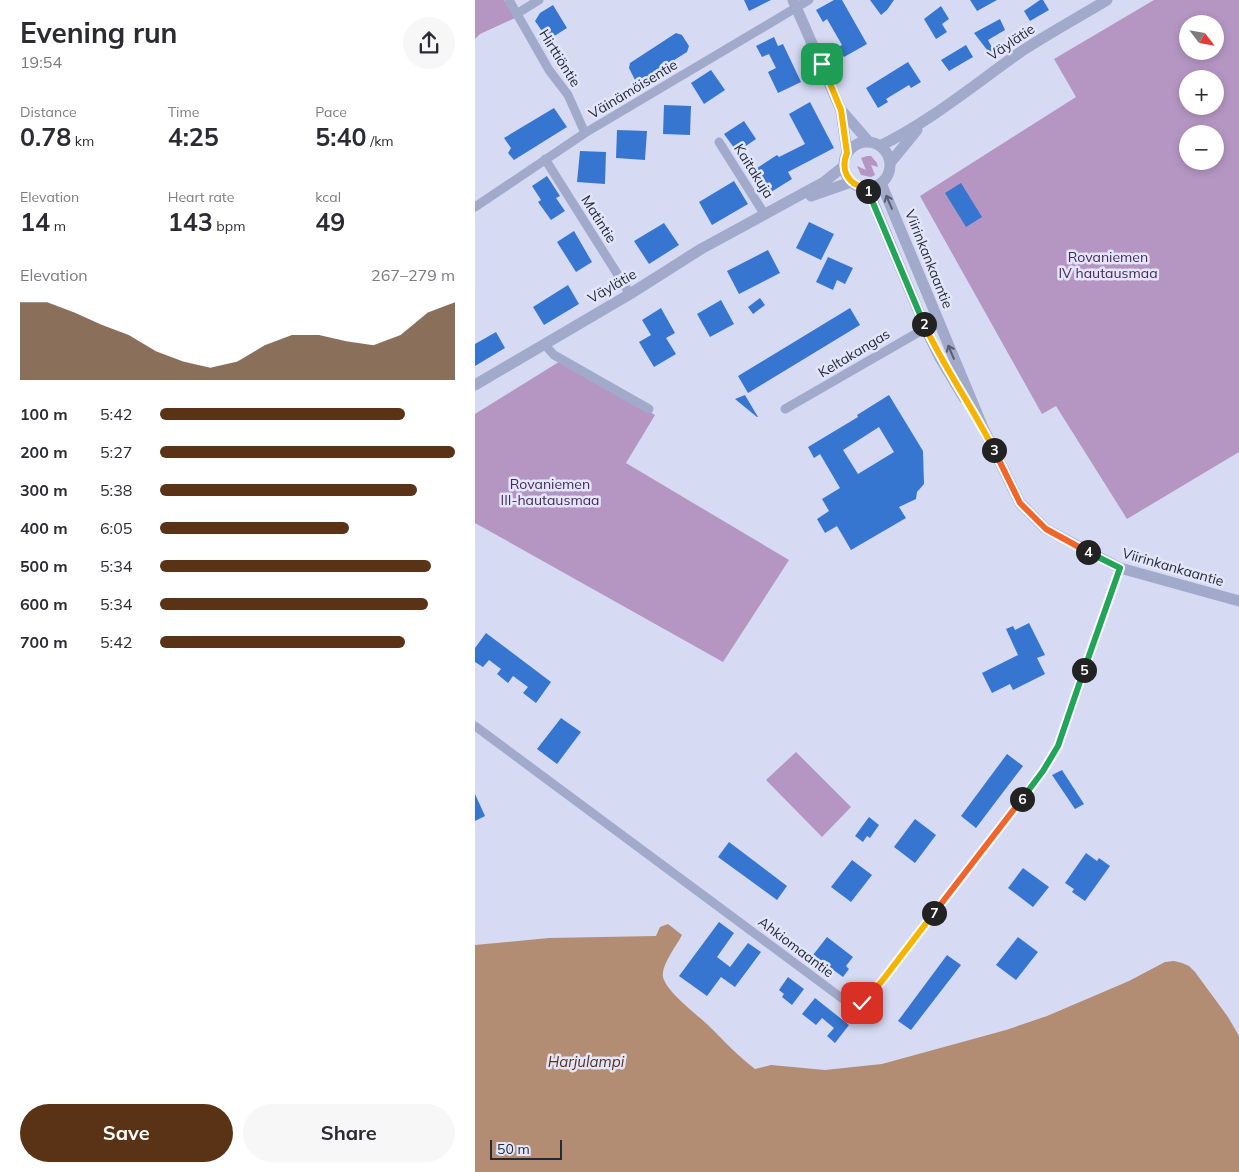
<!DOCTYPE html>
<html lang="en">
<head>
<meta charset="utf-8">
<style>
  body { margin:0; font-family:Mulish,sans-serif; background:#f7f7f7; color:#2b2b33; height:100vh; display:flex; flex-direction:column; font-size:19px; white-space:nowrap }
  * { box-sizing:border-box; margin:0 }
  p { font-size:16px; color:#7c7c81 }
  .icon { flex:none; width:28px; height:28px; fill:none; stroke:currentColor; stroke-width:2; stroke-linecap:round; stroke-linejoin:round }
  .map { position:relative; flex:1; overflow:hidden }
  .sheet { display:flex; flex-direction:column; background:#fff; width:475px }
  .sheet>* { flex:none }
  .needle { width:32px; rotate:121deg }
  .buttons { position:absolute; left:704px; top:15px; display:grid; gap:10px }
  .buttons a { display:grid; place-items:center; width:45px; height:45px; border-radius:50%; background:#fff; box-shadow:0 2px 8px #0003; font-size:25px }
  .scale { position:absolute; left:15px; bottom:12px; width:72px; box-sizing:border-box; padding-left:5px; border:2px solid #252b36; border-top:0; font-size:14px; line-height:18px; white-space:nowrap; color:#252b36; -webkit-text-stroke:4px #e3e6fb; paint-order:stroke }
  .pin { position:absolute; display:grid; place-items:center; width:42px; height:42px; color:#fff; margin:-21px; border-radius:10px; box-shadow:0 2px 8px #0006 }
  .km { position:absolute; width:25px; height:25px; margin:-12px; border-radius:50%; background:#222; color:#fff; font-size:14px; line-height:25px; text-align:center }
  .round { display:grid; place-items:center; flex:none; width:52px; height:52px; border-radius:26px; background:#f7f7f7 }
  .summary { display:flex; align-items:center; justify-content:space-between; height:85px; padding:0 20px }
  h1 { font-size:28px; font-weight:700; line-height:38px }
  .figures { display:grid; grid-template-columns:repeat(3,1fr); gap:8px; height:85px; padding:5px 20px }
  .figures div { display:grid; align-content:center }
  .figures b { font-size:25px; font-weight:700 }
  .figures small { font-size:14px; font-weight:400 }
  .figures p { font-size:14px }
  .chart { height:140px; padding:10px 20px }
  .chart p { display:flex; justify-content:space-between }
  .chart svg { width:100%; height:90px; margin-top:5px; fill:#5a3317; opacity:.7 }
  .action { display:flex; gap:10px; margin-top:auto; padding:10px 20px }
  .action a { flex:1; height:58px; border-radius:30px; background:#5a3317; color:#fff; font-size:20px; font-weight:700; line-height:58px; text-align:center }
  .action a+a { background:#f7f7f7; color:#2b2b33 }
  ul { padding:0 20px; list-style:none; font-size:16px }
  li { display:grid; grid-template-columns:80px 60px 1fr; align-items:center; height:38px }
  li i { height:12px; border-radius:6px; background:#5a3317 }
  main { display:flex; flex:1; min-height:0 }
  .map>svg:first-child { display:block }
  .green { fill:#b596c3; fill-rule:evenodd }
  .water { fill:#b28c73 }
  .building { fill:#3776d0; fill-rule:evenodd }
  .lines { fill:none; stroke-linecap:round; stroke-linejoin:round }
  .minor { stroke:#a2aacc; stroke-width:9 }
  .tertiary { stroke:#a2aacc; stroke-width:11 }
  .oneway { stroke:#575e72 }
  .split-1-casing { stroke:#fff; stroke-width:10 }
  .split-2-casing { stroke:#fff; stroke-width:10 }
  .split-3-casing { stroke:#fff; stroke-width:10 }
  .split-4-casing { stroke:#fff; stroke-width:10 }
  .split-5-casing { stroke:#fff; stroke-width:10 }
  .split-6-casing { stroke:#fff; stroke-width:10 }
  .split-7-casing { stroke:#fff; stroke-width:10 }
  .split-8-casing { stroke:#fff; stroke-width:10 }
  .split-1 { stroke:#f5b400; stroke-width:6 }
  .split-2 { stroke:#22a559; stroke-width:6 }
  .split-3 { stroke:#f5b400; stroke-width:6 }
  .split-4 { stroke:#f0652b; stroke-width:6 }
  .split-5 { stroke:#22a559; stroke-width:6 }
  .split-6 { stroke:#22a559; stroke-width:6 }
  .split-7 { stroke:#f0652b; stroke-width:6 }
  .split-8 { stroke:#f5b400; stroke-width:6 }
  .labels { text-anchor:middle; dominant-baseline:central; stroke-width:5; stroke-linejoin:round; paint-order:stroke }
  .street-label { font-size:14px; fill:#252b36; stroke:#e3e6fb }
  .park-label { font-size:14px; fill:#492756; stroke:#e3e6fb }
  .water-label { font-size:15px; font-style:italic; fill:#5a3317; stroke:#e3e6fb }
</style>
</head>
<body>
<main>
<section class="sheet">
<div class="summary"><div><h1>Evening run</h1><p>19:54</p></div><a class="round"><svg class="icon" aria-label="share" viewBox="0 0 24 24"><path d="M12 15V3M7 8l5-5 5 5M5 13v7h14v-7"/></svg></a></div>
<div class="figures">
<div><p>Distance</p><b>0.78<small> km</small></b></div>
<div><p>Time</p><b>4:25</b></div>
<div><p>Pace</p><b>5:40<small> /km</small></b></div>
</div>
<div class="figures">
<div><p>Elevation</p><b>14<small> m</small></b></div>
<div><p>Heart rate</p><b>143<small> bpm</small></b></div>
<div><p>kcal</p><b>49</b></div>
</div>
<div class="chart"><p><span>Elevation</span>267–279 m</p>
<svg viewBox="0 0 160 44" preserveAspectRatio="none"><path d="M0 44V6L10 6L20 11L30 17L40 22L50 30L60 35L70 38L80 35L90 27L100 22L110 22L120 25L130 27L140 22L150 11L160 6V44z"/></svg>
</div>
<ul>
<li><b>100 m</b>5:42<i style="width:83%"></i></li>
<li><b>200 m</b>5:27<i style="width:100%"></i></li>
<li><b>300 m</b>5:38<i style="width:87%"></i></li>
<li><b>400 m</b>6:05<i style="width:64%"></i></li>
<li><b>500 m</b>5:34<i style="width:92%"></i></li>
<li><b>600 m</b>5:34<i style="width:91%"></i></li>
<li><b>700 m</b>5:42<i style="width:83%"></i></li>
</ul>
<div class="action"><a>Save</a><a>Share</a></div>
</section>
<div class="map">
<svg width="764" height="1172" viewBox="0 0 764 1172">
  <rect width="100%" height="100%" fill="#d7daf3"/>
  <path class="green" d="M0,0h29l11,18 -35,16 -5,5z
    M679,0h85v452l-112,67 -71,-113 -14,8 -122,-218 156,-99 -22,-38zM712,24h28v27h-28zM712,79h28v27h-28zM712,134h28v27h-28z
    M392,156h4l6,7 1,4 -7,-2 4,10 -4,2 -10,-2 -4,-9 9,4 -5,-12z
    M87,360l93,55 -29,48 163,97 -66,102 -248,-139v-109z
    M321,752l55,55 -29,30 -56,-57z"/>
  <path class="water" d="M193,924l14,11c-5,10 -21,30 -19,42 4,16 35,38 47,50 15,15 28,29 45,42l16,-4 54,5 57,-6 124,-34 41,-14 82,-35 36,-19 9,-1 8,2 7,3 6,6 33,45 11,19v136h-764v-227l74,-7 107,-2 4,-9z"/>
  <path class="building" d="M269,0h27l-22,11z
    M359,0h8l25,44 -23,13 -6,-10 4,-2 -15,-26 -4,3 -7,-12z
    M395,0h24l-7,10 -6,5z
    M495,0h27l-20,11z
    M565,0h3l6,10 -19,11 -6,-10z
    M78,5l14,23 -19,12 -13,-19 5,-8z
    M466,6l8,13 -7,5 5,8 -11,7 -12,-20z
    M525,19l5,11 -17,10 7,13 -4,2 -17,-22z
    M201,33l6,2 7,11 -2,6 -46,29 -6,-1 -6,-12 1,-5z
    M299,37l4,9 5,-2 18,38 -23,11 -10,-21 8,-4 -7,-14 -7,3 -6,-11z
    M491,45l7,12 -24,14 -8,-11z
    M433,62l13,20 -10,6 -2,-3 -23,14 2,3 -10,6 -12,-20z
    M236,70l14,20 -21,14 -13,-21z
    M335,102l24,46 -46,24 4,7 -29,18 -15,-23 29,-19 2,2 26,-13 -16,-30z
    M189,105l27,1 -1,29 -27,-1z
    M79,108l13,19 -53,33 -6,-7 3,-5 -7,-10z
    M269,121l12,18 -19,13 -13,-18z
    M142,130l30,1 -2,29 -29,-2z
    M105,151l26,1 -1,32 -28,-2z
    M72,176l13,20 -4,2 9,13 -14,9 -13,-18 3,-2 -9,-14z
    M259,181l14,23 -36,21 -13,-23z
    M486,183l21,34 -16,10 -21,-34z
    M334,222l25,12 -13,26 -25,-12z
    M189,223l15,22 -30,19 -15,-23z
    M99,231l18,31 -16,10 -19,-30z
    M293,250l12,23 -41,21 -12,-23z
    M353,257l25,11 -8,16 -8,-4 -4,10 -17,-8z
    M93,285l11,19 -35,21 -11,-18z
    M285,298l5,7 -12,9 -5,-7z
    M246,300l13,24 -24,13 -13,-23z
    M186,308l14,25 -9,5 10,16 -22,13 -15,-25 12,-7 -9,-15z
    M375,308l10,17 -112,68 -10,-17z
    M21,332l9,16 -30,18v-22z
    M270,395l13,22h-1l-22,-18z
    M414,395l34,56 1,33 -7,8 -1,7 -17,8 7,11 -55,32 -14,-24 -12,7 -8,-14 12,-8 -7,-12 18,-11 -20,-34 -6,4 -6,-11 50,-30 -1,-2zM404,427l15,25 -36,22 -15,-24z
    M554,623l16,32 -8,3 8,16 -32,16 -3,-6 -18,9 -10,-20 36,-18 -12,-26 7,-3 2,4z
    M11,633l65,49 -15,21 -13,-10 5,-6 -15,-11 -5,7 -11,-9 4,-5 -12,-9 -6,7 -8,-5v-14z
    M86,718l20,14 -24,32 -20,-15z
    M532,754l16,12 -47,62 -15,-12z
    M587,770l22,34 -9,5 -23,-34z
    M0,794l10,22 -10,5z
    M394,817l10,8 -9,13 -3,-2 -4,6 -8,-6z
    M440,819l21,16 -21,28 -21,-16z
    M254,842l58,44 -10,14 -59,-43z
    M611,853l11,8 2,-3 11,8 -25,35 -13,-9 2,-3 -9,-6z
    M377,860l20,15 -21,27 -20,-15z
    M548,868l26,19 -16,20 -25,-19z
    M244,922l15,11 -17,24 13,10 18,-24 13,9 -26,35 -14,-10 -14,19 -28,-20z
    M352,937l26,20 -7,9 3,3 -6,8 -30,-22z
    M543,937l20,15 -22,28 -20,-15z
    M472,955l14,10 -50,65 -13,-9z
    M313,977l16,12 -12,16 -10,-8 2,-3 -5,-4z
    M340,998l34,27 -14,18 -8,-7 7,-8 -12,-10 -6,7 -14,-11z"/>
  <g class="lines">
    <path class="minor" d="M34,0l40,70 19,25 17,38
      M43,13l21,-13
      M244,142l46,73
      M70,159l85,135
      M0,207l110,-74 224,-133
      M69,344l10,11 95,54
      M310,409l153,-88
      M0,726l372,276c17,5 25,-9 35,-21l161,-210 15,-25 62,-178"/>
    <path class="tertiary" d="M318,0l48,110 6,43
      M367,111l27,31
      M369 165a23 23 0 1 1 46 0a23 23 0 1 1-46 0Z
      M405,146c51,-25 95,-62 142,-95 27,-18 57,-34 85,-51
      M415,163l27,-33
      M406,183l103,247 36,73 26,26 74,39 119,33
      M390,188l6,9 54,130 15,31 24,40
      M336,196l40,-14
      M0,385l155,-91 71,-45 123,-67 20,-16"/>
  </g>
  <defs><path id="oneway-shaft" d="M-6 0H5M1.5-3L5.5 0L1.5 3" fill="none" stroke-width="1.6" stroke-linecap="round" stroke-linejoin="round" transform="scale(1.25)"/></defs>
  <g class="oneway">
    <use href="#oneway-shaft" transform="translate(414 202) rotate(-113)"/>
    <use href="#oneway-shaft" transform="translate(476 352) rotate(-113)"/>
  </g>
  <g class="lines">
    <defs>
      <path id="split-1" d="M347,64l19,46 6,43c-7,17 1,31 18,35l3,3"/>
      <path id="split-2" d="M393,191l56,133"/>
      <path id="split-3" d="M449,324c20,44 48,82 70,126"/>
      <path id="split-4" d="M519,450l26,53 26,26 42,23"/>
      <path id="split-5" d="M609,670l36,-102 -32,-16"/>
      <path id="split-6" d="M547,799l21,-28 15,-25 26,-76"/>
      <path id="split-7" d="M459,913l88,-114"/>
      <path id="split-8" d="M387,1003l20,-22 52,-68"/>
    </defs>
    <use href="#split-1" class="split-1-casing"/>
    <use href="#split-2" class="split-2-casing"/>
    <use href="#split-3" class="split-3-casing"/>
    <use href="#split-4" class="split-4-casing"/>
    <use href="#split-5" class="split-5-casing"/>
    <use href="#split-6" class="split-6-casing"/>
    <use href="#split-7" class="split-7-casing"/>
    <use href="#split-8" class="split-8-casing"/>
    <use href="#split-1" class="split-1"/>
    <use href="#split-2" class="split-2"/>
    <use href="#split-3" class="split-3"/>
    <use href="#split-4" class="split-4"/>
    <use href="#split-5" class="split-5"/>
    <use href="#split-6" class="split-6"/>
    <use href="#split-7" class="split-7"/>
    <use href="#split-8" class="split-8"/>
  </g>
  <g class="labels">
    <g class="street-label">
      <text transform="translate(536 42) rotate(-34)">Väylätie</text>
      <text transform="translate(85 58) rotate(58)">Hirttiöntie</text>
      <text transform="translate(158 89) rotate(-31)">Väinämöisentie</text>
      <text transform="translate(279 171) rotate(58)">Kaitakuja</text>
      <text transform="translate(124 219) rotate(58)">Matintie</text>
      <text transform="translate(454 259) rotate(68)">Viirinkankaantie</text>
      <text transform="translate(137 286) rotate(-30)">Väylätie</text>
      <text transform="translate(379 353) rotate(-31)">Keltakangas</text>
      <text transform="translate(698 567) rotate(16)">Viirinkankaantie</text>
      <text transform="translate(321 947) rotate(37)">Ahkiomaantie</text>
    </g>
    <g class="park-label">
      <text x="633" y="257">Rovaniemen<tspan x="633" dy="16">IV hautausmaa</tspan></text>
      <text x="75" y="484">Rovaniemen<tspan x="75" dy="16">III-hautausmaa</tspan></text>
    </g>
    <g class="water-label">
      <text x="111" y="1061">Harjulampi</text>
    </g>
  </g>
</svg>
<div class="buttons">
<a><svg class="needle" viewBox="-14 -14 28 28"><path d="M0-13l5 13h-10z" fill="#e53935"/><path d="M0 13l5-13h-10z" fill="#7c7c81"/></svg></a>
<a>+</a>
<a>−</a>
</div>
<div class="scale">50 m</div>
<div class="pin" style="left:347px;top:64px;background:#1e9e55"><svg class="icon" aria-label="arrive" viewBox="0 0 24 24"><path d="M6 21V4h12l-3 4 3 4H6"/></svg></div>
<div class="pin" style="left:387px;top:1003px;background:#d93025"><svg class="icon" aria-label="check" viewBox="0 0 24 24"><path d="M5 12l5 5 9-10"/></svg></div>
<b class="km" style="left:393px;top:191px">1</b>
<b class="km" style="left:449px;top:324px">2</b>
<b class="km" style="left:519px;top:450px">3</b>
<b class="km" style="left:613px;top:552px">4</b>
<b class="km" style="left:609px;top:670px">5</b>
<b class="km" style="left:547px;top:799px">6</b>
<b class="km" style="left:459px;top:913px">7</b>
</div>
</main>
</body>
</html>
